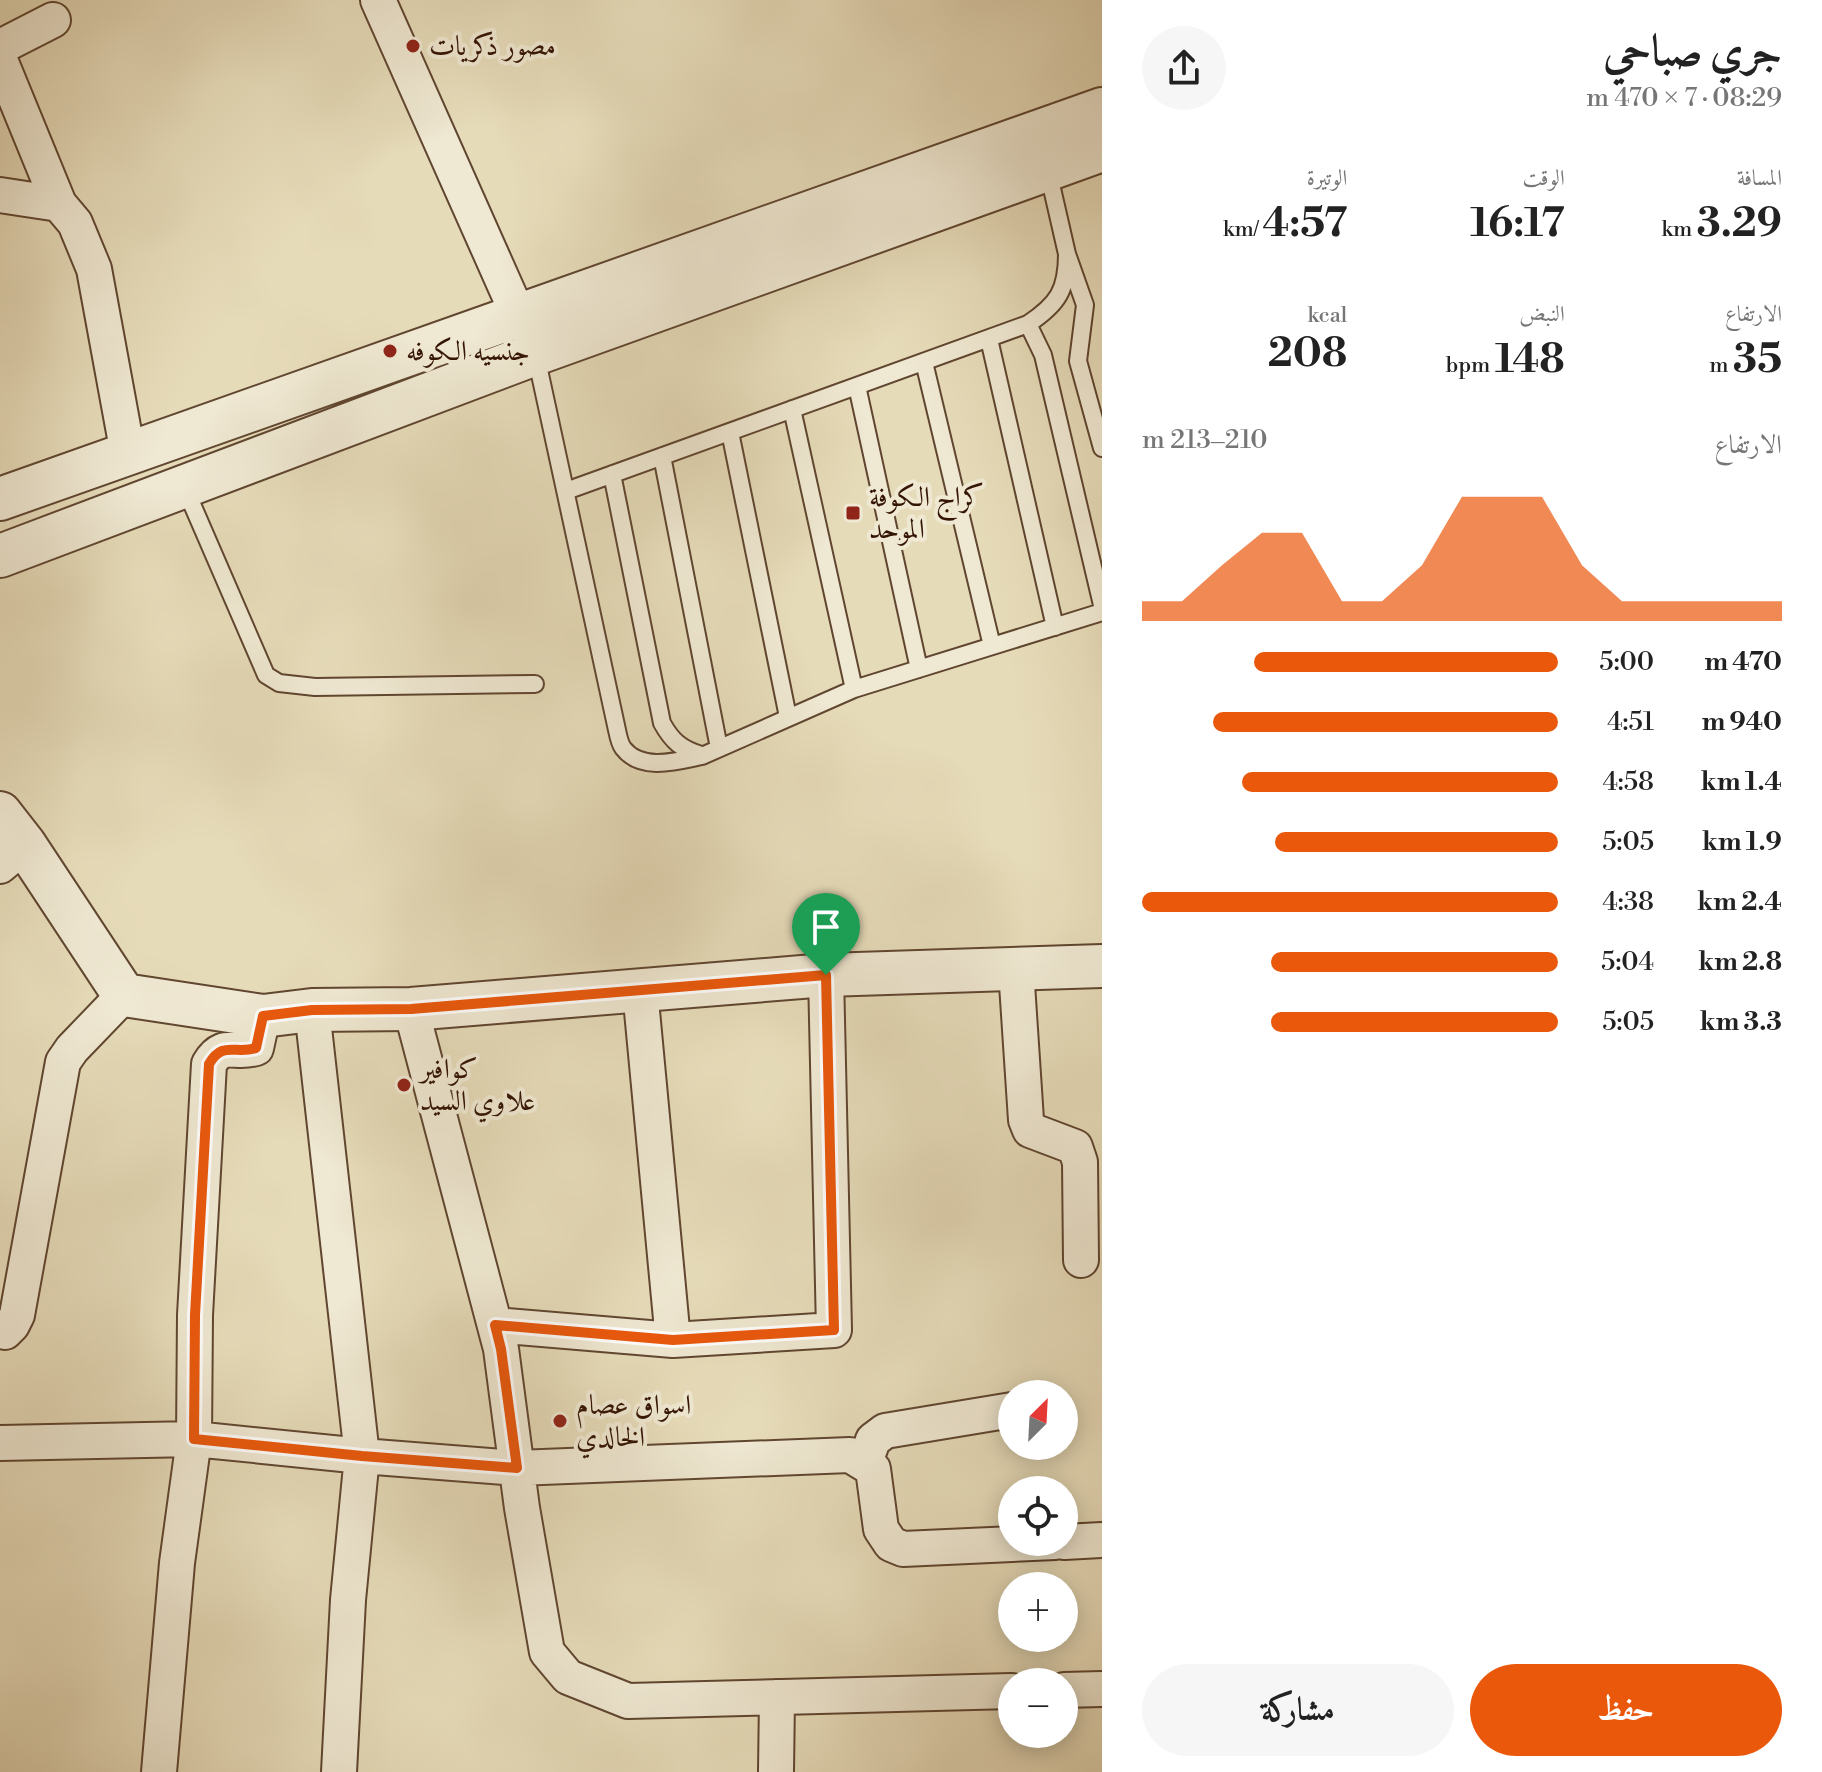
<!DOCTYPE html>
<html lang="ar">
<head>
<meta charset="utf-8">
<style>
  body { margin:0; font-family:"Libre Bodoni",Amiri,serif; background:#f6f6f6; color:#222; direction:rtl; height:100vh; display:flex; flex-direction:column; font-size:30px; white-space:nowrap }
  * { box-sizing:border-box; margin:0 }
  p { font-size:26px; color:#767676 }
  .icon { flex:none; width:44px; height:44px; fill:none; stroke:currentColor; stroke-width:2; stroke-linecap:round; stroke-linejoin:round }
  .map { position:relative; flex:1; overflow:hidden; direction:ltr }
  .panel { display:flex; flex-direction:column; background:#fff; width:720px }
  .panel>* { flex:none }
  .needle { width:52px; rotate:24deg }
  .tools { position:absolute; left:998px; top:1380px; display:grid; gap:16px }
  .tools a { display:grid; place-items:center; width:80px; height:80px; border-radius:50%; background:#fff; box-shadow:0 4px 20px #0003; font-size:40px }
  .pin { position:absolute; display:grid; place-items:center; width:68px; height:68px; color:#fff; margin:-82px -34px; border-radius:50% 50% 50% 0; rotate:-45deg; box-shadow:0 0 8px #0007 }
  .pin .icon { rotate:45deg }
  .round { display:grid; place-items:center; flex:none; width:84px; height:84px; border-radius:42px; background:#f6f6f6 }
  .overview { display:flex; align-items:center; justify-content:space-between; height:136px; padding:0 40px }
  h1 { font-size:44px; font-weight:800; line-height:60px }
  .stats { display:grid; grid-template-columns:repeat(3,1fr); gap:12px; height:136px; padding:8px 40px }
  .stats div { display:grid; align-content:center }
  .stats b { font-size:40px; font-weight:800 }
  .stats small { font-size:22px; font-weight:400 }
  .stats p { font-size:22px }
  .chart { height:224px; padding:16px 40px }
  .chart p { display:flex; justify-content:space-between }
  .chart svg { width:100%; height:144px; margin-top:8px; fill:#ea580c; opacity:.7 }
  .primary-button { display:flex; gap:16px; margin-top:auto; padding:16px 40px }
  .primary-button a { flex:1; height:92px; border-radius:48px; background:#ea580c; color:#fff; font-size:32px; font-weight:800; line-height:92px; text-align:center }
  .primary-button a+a { background:#f6f6f6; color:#222 }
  ul { padding:0 40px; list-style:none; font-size:26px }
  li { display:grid; grid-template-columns:128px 96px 1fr; align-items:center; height:60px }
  li i { height:20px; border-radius:10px; background:#ea580c }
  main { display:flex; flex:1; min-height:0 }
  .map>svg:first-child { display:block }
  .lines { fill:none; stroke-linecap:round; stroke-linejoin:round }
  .service-casing { stroke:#604630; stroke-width:20 }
  .minor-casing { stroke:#604630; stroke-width:38 }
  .tertiary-casing { stroke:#604630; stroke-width:46 }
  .service { stroke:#efe8d2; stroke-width:16 }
  .minor { stroke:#efe8d2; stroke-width:34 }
  .tertiary { stroke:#efe8d2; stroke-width:42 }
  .route-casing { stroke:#fff; stroke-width:16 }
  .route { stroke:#ea580c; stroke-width:10 }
  .poi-dot { fill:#8f2418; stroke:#efe8d2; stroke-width:3 }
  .labels { text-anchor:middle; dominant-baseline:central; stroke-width:8; stroke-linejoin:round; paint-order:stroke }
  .poi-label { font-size:28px; fill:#341403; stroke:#efe8d2; text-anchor:start }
</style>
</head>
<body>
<main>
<section class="panel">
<div class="overview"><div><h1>جري صباحي</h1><p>08:29 · 7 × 470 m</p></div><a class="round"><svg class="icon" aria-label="share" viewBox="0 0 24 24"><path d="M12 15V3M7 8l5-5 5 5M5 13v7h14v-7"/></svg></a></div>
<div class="stats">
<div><p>المسافة</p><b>3.29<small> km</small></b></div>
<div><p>الوقت</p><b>16:17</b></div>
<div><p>الوتيرة</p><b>4:57<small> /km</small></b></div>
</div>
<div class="stats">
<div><p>الارتفاع</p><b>35<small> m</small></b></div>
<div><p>النبض</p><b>148<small> bpm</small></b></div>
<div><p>kcal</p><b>208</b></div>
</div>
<div class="chart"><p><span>الارتفاع</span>210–213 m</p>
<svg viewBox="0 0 160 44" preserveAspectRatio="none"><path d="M0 44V38L10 38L20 27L30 17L40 17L50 38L60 38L70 27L80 6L90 6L100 6L110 27L120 38L130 38L140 38L150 38L160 38V44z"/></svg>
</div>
<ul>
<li><b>470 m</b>5:00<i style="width:73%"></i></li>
<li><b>940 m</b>4:51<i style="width:83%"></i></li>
<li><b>1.4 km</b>4:58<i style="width:76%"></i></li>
<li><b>1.9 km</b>5:05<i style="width:68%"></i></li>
<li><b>2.4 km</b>4:38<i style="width:100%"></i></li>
<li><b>2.8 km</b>5:04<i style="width:69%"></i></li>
<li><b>3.3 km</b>5:05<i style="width:69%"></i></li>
</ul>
<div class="primary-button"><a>حفظ</a><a>مشاركة</a></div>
</section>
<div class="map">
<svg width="1102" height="1772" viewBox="0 0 1102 1772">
  <rect width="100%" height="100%" fill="#e6dbb9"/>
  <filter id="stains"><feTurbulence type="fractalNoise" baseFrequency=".0025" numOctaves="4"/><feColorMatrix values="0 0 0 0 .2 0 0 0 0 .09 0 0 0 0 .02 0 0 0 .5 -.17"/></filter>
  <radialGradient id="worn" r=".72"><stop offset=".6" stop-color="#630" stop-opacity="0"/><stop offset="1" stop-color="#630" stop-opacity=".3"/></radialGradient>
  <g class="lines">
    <defs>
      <path id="service" d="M1048,171l19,83 18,51 -7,56 24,87
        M1028,324l15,31 59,250
        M989,339l66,288
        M536,356l81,374c1,5 3,14 6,18 18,24 55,13 79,8l152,-67 248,-77
        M924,362l68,284
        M857,386l62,283
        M792,409l62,280
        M730,432l58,285
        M662,456l57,292
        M612,474l50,249c10,18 19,26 39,32
        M185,488l81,187 13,8 36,4 220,-3
        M566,491l462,-167c30,-20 39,-34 39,-70"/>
      <path id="minor" d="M378,0l141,317
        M0,47l53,-27
        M0,60l59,144
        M0,195l59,9 16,19 19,46 34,185
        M0,866l25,-21
        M1016,969l10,151 4,10 45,17 5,15 1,98
        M640,990l33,350
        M411,1009l90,340 21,159 25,144 21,25 60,24 384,-10
        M312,1010l50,446 -14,144 -9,172
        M495,1325l178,15 161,-10 -8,-355
        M5,1332l7,-7 5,-10 46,-253 9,-13 52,-54
        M0,1443l194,-4 168,17 155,12 333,-13 23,14 8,60 10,15 12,5 152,-7
        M865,1463l8,-23 12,-9 127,-21
        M1064,1542l38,-2
        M1064,1690l38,-1
        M159,1772l18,-209 17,-124 1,-124 14,-251c14,-24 26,-9 47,-16l7,-32
        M776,1772l1,-75"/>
      <path id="tertiary" d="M0,499l1102,-390
        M0,556l535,-202 567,-204
        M0,813l25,32 99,150 139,21 49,-6 99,-1 415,-34 276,-9"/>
    </defs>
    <use href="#service" class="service-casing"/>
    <use href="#minor" class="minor-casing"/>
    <use href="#tertiary" class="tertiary-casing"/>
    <use href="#service" class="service"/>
    <use href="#minor" class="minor"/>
    <use href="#tertiary" class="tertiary"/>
  </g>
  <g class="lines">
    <defs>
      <path id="route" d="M826,975l8,355 -161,10 -178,-15 6,24 16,119 -155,-12 -168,-17 1,-124 14,-251c14,-24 26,-9 47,-16l7,-32 49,-6 99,-1z"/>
    </defs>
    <use href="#route" class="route-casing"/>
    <use href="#route" class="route"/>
  </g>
  <g class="poi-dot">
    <circle cx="413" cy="46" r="8"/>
    <circle cx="390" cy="351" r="8"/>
    <rect x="845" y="505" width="16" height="16" rx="4"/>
    <circle cx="404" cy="1085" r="8"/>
    <circle cx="560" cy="1421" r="8"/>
  </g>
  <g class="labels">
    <g class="poi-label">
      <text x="429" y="46">مصور ذكريات</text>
      <text x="406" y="351">جنسيه الكوفه</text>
      <text x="869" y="497">كراج الكوفة<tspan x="869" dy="32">الموحد</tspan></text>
      <text x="420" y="1069">كوافير<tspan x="420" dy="32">علاوي السيد</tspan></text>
      <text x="576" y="1405">اسواق عصام<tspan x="576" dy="32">الخالدي</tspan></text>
    </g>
  </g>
  <rect width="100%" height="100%" filter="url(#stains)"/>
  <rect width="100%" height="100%" fill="url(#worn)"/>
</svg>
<div class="tools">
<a><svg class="needle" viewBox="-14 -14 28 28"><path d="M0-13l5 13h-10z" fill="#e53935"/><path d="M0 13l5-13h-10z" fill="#767676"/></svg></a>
<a><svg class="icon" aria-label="locate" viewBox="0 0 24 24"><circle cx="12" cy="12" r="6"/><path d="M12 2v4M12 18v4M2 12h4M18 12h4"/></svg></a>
<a>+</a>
<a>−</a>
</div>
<div class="pin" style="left:826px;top:975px;background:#1e9e55"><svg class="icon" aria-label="arrive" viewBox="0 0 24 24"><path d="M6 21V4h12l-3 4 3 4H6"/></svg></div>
</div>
</main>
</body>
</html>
